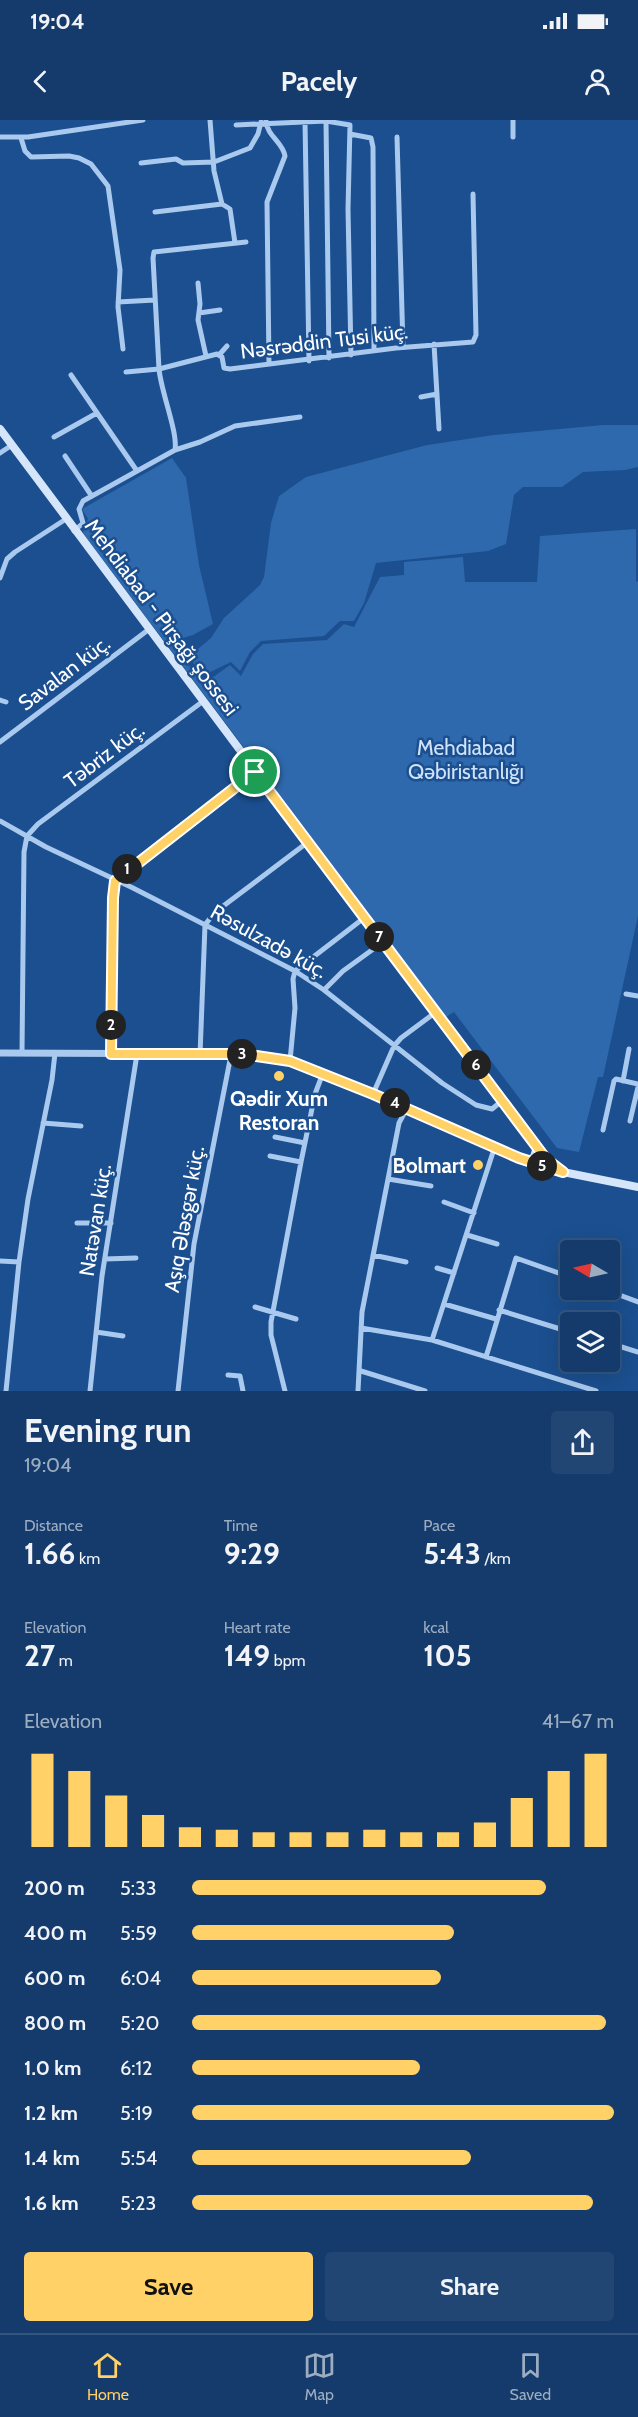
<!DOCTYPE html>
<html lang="en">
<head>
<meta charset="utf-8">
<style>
  body { margin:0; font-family:Cabin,sans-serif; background:#214673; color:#f1f3f6; height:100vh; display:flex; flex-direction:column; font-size:22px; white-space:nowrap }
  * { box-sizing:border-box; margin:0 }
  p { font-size:20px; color:#9dadc1 }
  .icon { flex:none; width:33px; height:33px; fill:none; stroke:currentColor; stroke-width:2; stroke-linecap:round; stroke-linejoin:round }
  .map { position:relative; height:1271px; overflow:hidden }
  .sheet { display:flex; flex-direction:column; background:#143b6b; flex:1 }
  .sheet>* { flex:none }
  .needle { width:39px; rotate:279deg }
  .buttons { position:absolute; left:560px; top:1120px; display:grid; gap:12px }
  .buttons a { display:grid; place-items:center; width:60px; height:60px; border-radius:6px; background:#143b6b; box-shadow:0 6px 24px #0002,0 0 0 2px #33557e; font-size:30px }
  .pin { position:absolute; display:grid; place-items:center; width:51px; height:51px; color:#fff; margin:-26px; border:3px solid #fff; border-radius:50%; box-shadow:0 2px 6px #0007 }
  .km { position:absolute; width:30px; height:30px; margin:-15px; border-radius:50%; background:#222; color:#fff; font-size:16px; line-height:30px; text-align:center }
  .round { display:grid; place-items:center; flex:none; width:63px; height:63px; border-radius:6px; background:#214673 }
  .head { display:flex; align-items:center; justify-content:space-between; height:102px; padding:0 24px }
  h1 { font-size:33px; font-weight:700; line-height:45px }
  .figures { display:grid; grid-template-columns:repeat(3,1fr); gap:9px; height:102px; padding:6px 24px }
  .figures div { display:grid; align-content:center }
  .figures b { font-size:30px; font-weight:700 }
  .figures small { font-size:16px; font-weight:400 }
  .figures p { font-size:16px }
  .chart { height:168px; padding:12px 24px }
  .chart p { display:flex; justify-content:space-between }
  .chart svg { width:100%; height:108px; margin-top:6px; stroke:#ffd166; stroke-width:6 }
  .cta { display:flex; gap:12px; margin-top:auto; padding:12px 24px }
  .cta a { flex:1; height:69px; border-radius:6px; background:#ffd166; color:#111; font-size:24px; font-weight:700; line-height:69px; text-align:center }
  .cta a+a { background:#214673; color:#f1f3f6 }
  ul { padding:0 24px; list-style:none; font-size:20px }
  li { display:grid; grid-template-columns:96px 72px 1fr; align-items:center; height:45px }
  li i { height:15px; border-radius:8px; background:#ffd166 }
  .status { display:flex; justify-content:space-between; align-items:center; height:42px; padding:0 30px; background:#143b6b; direction:ltr }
  .status svg { height:16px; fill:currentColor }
  header { display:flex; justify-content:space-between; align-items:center; height:78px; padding:0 24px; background:#143b6b; font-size:27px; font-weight:700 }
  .tabs { display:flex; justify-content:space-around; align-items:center; height:84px; border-top:2px solid #33557e; background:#143b6b; font-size:16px; color:#9dadc1 }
  .tabs a { display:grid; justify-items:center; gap:3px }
  .tabs .selected { color:#ffd166 }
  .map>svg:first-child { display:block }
  .green { fill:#2e69ad }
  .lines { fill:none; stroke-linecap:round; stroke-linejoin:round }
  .minor { stroke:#a9c9ee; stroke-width:5 }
  .tertiary { stroke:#a9c9ee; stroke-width:7 }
  .secondary { stroke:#d6e6fa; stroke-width:8 }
  .route-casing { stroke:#fff; stroke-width:12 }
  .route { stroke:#ffd166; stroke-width:8 }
  .poi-dot { fill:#ffd166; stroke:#1b4f8f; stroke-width:2 }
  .labels { text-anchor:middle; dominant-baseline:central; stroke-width:5; stroke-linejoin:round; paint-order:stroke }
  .street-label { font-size:21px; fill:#fff; stroke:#1b4f8f }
  .park-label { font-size:21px; fill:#cfe3fa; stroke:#1b4f8f }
  .poi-label { font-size:21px; font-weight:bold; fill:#fff; stroke:#1b4f8f }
</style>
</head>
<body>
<div class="status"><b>19:04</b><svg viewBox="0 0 49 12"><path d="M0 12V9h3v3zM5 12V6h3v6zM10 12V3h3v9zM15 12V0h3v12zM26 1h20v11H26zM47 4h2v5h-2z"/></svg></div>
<header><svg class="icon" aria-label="back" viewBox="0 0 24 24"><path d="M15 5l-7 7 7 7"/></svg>Pacely<svg class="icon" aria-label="person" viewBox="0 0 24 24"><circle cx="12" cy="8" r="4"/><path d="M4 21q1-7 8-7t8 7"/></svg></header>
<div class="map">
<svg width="638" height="1271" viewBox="0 0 638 1271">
  <rect width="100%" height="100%" fill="#1b4f8f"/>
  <path class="green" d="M603,305h35v42l-13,3 -42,2 -21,15h-39l-9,8 -8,49 -18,7 -112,12 -12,40 -10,18h-14l-16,15 -63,5 -11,11 -10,19 -9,-9 -27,13 -10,-9 -2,-12 19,-16 13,-20 36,-33 4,-8 7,-54 8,-27 27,-19 121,-32 67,-10z
    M172,338l14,20 13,87 14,59 -20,11 -20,6 29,44 28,-20 11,11 12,-22 10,-10 64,-4 17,-16 10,3 26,-50 24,-2v-13l59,-5 2,25h72l3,-46 96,-7v52l2,1v334l-35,161h-5l-19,75 -22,-4 -103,-136 -8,5 -363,-484 5,-14 -6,-10z"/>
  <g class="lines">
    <path class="minor" d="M210,0l4,51 8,33 8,5 5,34
      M266,1c1,15 17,21 19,35l-18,46 2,162
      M305,1l4,240
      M326,1l3,237
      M236,5l90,-4 24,4 -2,84 3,146
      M350,14l21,4 2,9 1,203
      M0,17h28l115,-17
      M397,17l6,210
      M513,17v-17
      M21,18l4,13 6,6 38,-1 10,2 12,6 17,22 12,84 -2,37 5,42
      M141,43l35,-4 7,4 31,-1 36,-14 8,-14 3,-12
      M155,92l67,-8
      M198,163l2,21 -2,16 8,36
      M118,182l37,-2
      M199,193l21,-3
      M434,224l5,85
      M219,235l8,-9
      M126,252l33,-3 -6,-111 1,-6 92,-10
      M71,255l66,96
      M421,277l16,-3
      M54,317l43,-24
      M175,330l25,-8 35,-16 65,-9
      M0,333l12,-8
      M65,336l26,39
      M74,411l9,-8 -4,-14 4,-8 92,-51c3,-18 -14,-58 -16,-81l58,-15 5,3 2,11 6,1 166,-21 77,-6 3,-7 -3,-141
      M0,458l7,-19 8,-7 51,-33
      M0,580l6,2
      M0,622l148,-112
      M0,701l46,26 87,41 162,83 29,19 118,93 34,22 16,4 11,-9
      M324,870l19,-19 40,-29
      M626,874l12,2
      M22,933l2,-201 3,-16 11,-12 164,-122
      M111,934l2,-156 2,-17 8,-8 132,-101
      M200,935l5,-130 9,-12 94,-71
      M290,941l5,-53 -2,-29 2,-8 69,-53
      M623,961l6,-32
      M373,974l21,-48 7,-8 35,-26
      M630,1001l8,-34
      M43,1003l38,3
      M603,1010l11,-49 2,-2 22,5
      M275,1017l30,6
      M270,1036l31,6
      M388,1059l43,7
      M444,1082l30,11
      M77,1103h34
      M467,1115l30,9
      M373,1135l33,7
      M105,1139l31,-1
      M0,1141l19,1
      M437,1148l17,5
      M606,1170l32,12
      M444,1184l52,15
      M255,1187l41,12
      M499,1190l71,22
      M361,1208l71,12 164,51
      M96,1212l27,4
      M432,1220l63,-194
      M609,1223l29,9
      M486,1237l30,-99 54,19
      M361,1251l64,20
      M228,1255l12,1 3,15
      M6,1271l13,-129 9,-63 24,-119 3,-27
      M90,1271l12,-115 35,-222
      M178,1271l16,-147 37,-189
      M285,1271l-14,-56v-13l30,-160 14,-68 8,-21
      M358,1271l4,-79 37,-189 8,-15"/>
    <path class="tertiary" d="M0,933l243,1 47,7 83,33 150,65 34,11"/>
    <path class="secondary" d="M0,309l548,733 15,10 75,15
      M527,1041l7,-4 3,-10"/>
  </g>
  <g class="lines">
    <defs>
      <path id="route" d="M255,652l291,387 17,13 -44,-14 -146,-64 -83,-33 -47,-7h-132l2,-156 2,-17z"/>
    </defs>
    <use href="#route" class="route-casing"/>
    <use href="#route" class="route"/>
  </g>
  <g class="poi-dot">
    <circle cx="279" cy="956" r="6"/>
    <circle cx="478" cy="1045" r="6"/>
  </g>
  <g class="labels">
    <g class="street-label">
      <text transform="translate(324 221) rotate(-7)">Nəsrəddin Tusi küç.</text>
      <text transform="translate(162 497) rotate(53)">Mehdiabad - Pirşağı şossesi</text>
      <text transform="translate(64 553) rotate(-37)">Savalan küç.</text>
      <text transform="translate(104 635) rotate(-37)">Təbriz küç.</text>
      <text transform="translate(269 821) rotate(29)">Rəsulzadə küç.</text>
      <text transform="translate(184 1099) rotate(-80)">Aşıq Ələsgər küç.</text>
      <text transform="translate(95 1100) rotate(-81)">Natəvan küç.</text>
    </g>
    <g class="park-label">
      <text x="466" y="627">Mehdiabad<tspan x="466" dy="24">Qəbiristanlığı</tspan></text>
    </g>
    <g class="poi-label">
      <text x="279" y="978">Qədir Xum<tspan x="279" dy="24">Restoran</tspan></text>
      <text x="466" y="1045" text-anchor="end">Bolmart</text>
    </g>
  </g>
</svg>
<div class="buttons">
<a><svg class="needle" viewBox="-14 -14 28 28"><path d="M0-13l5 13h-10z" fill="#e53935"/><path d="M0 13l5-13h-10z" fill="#9dadc1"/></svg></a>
<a><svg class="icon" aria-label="layers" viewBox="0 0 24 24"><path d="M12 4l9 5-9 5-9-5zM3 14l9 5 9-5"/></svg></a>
</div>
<div class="pin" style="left:255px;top:652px;background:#1e9e55"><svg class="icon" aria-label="arrive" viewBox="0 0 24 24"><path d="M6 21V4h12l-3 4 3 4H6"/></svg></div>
<b class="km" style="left:127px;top:749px">1</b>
<b class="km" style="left:111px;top:905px">2</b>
<b class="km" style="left:242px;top:934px">3</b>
<b class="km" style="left:395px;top:983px">4</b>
<b class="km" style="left:542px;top:1046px">5</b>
<b class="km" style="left:476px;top:945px">6</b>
<b class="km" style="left:379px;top:817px">7</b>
</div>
<section class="sheet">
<div class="head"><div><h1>Evening run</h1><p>19:04</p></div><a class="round"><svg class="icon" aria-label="share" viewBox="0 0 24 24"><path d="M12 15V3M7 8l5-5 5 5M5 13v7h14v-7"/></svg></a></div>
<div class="figures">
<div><p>Distance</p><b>1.66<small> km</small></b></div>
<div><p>Time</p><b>9:29</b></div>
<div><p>Pace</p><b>5:43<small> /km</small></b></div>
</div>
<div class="figures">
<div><p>Elevation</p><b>27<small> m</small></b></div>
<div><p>Heart rate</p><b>149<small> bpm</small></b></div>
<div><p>kcal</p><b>105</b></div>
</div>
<div class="chart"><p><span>Elevation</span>41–67 m</p>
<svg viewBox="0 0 160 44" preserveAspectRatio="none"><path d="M5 44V6M15 44V13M25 44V23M35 44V31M45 44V36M55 44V37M65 44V38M75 44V38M85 44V38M95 44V37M105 44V38M115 44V38M125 44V34M135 44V24M145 44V13M155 44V6"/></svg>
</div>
<ul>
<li><b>200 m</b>5:33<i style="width:84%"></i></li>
<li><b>400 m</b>5:59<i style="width:62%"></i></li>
<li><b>600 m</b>6:04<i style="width:59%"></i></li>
<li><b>800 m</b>5:20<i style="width:98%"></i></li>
<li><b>1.0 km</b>6:12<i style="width:54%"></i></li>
<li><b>1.2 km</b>5:19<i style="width:100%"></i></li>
<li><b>1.4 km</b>5:54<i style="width:66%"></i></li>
<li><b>1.6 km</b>5:23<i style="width:95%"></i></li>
</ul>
<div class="cta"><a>Save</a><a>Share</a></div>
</section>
<nav class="tabs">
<a class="selected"><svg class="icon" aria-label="home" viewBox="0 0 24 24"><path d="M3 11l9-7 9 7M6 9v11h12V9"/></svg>Home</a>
<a><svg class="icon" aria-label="map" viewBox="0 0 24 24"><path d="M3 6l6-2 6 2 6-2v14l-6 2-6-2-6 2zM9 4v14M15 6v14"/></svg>Map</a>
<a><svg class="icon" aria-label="saved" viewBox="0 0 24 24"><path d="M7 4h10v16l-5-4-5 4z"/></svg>Saved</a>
</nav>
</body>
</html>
